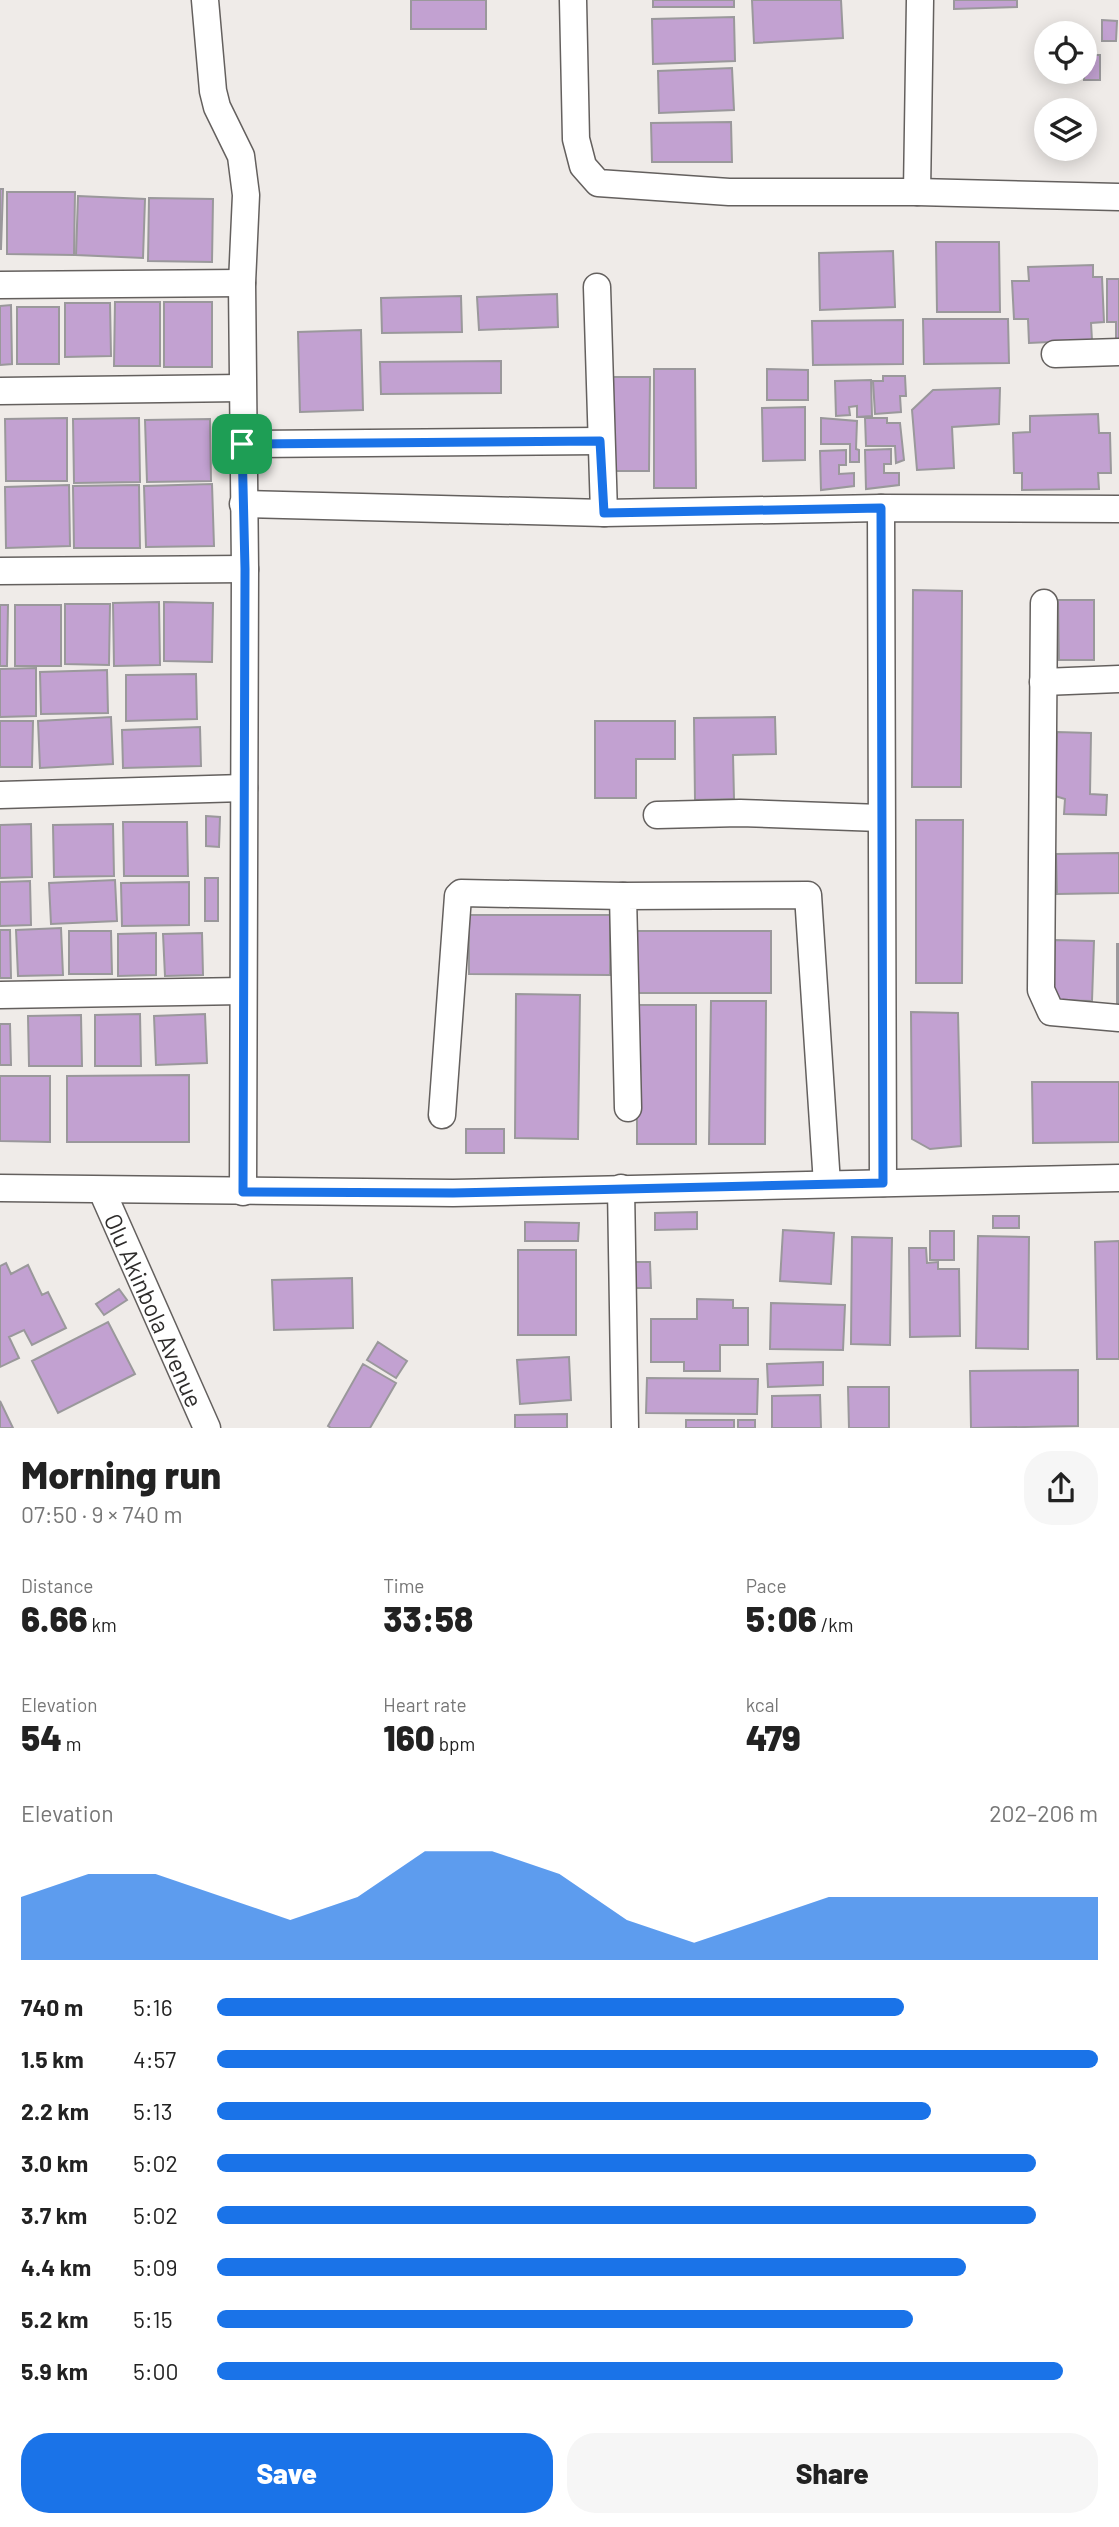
<!DOCTYPE html>
<html lang="en">
<head>
<meta charset="utf-8">
<style>
  body { margin:0; font-family:Barlow,sans-serif; background:#f6f6f6; color:#222; height:100vh; display:flex; flex-direction:column; font-size:26px; white-space:nowrap }
  * { box-sizing:border-box; margin:0 }
  p { font-size:23px; color:#767676 }
  .icon { flex:none; width:38px; height:38px; fill:none; stroke:currentColor; stroke-width:2; stroke-linecap:round; stroke-linejoin:round }
  .map { position:relative; height:1428px; overflow:hidden }
  .details { display:flex; flex-direction:column; background:#fff; flex:1 }
  .details>* { flex:none }
  .buttons { position:absolute; left:1034px; top:21px; display:grid; gap:14px }
  .buttons a { display:grid; place-items:center; width:63px; height:63px; border-radius:50%; background:#fff; box-shadow:0 4px 18px #0003; font-size:35px }
  .pin { position:absolute; display:grid; place-items:center; width:60px; height:60px; color:#fff; margin:-30px; border-radius:14px; box-shadow:0 4px 10px #0006 }
  .round { display:grid; place-items:center; flex:none; width:74px; height:74px; border-radius:28px; background:#f6f6f6 }
  .overview { display:flex; align-items:center; justify-content:space-between; height:119px; padding:0 21px }
  h1 { font-size:38px; font-weight:800; line-height:52px }
  .figures { display:grid; grid-template-columns:repeat(3,1fr); gap:10px; height:119px; padding:7px 21px }
  .figures div { display:grid; align-content:center }
  .figures b { font-size:35px; font-weight:800 }
  .figures small { font-size:19px; font-weight:400 }
  .figures p { font-size:19px }
  .chart { height:196px; padding:14px 21px }
  .chart p { display:flex; justify-content:space-between }
  .chart svg { width:100%; height:126px; margin-top:7px; fill:#1a73e8; opacity:.7 }
  .cta { display:flex; gap:14px; margin-top:auto; padding:14px 21px }
  .cta a { flex:1; height:80px; border-radius:28px; background:#1a73e8; color:#fff; font-size:28px; font-weight:800; line-height:80px; text-align:center }
  .cta a+a { background:#f6f6f6; color:#222 }
  ul { padding:0 21px; list-style:none; font-size:23px }
  li { display:grid; grid-template-columns:112px 84px 1fr; align-items:center; height:52px }
  li i { height:18px; border-radius:9px; background:#1a73e8 }
  .map>svg:first-child { display:block }
  .building { fill:#c2a1d1; stroke:#9a989b; stroke-width:2 }
  .lines { fill:none; stroke-linecap:round; stroke-linejoin:round }
  .minor-casing { stroke:#64605e; stroke-width:29 }
  .minor { stroke:#fff; stroke-width:26 }
  .route-casing { stroke:#fff; stroke-width:14 }
  .route { stroke:#1a73e8; stroke-width:9 }
  .labels { text-anchor:middle; dominant-baseline:central; stroke-width:5; stroke-linejoin:round; paint-order:stroke }
  .street-label { font-size:24px; fill:#2e2c2b; stroke:#efebe8 }
</style>
</head>
<body>
<div class="map">
<svg width="1119" height="1428" viewBox="0 0 1119 1428">
  <rect width="100%" height="100%" fill="#efebe8"/>
  <path class="building" d="M411,0h75v29h-75z
    M653,0h81v7h-81z
    M752,0h89l2,38 -89,5z
    M954,0h63v7l-63,2z
    M734,17l1,44 -82,3 -1,-45z
    M1102,20l15,1 -1,20h-14z
    M1085,55h15v25h-16z
    M732,68l2,42 -75,3 -1,-42z
    M731,122l1,40h-80l-1,-39z
    M0,189h3l-2,60h-1z
    M7,192h68l-1,63 -67,-1z
    M78,196l67,3 -2,59 -67,-3z
    M149,198l64,1 -1,63 -64,-1z
    M936,242h63l1,70h-63z
    M893,251l2,56 -75,3 -1,-57z
    M1093,265v12h9l2,45 -13,1 1,17 -63,3 -1,-24h-14l-2,-38h17l-1,-14z
    M1107,279h12v61h-3v-18h-9z
    M557,294l1,33 -79,3 -2,-33z
    M461,296l1,36 -80,1 -1,-35z
    M115,302h45v64h-46z
    M164,302h48v65h-48z
    M65,303h45l1,53 -46,1z
    M11,305l1,59 -12,1v-59z
    M17,307h42v57h-42z
    M923,319h85l1,44 -85,1z
    M903,320v44l-90,1 -1,-44z
    M361,330l2,80 -63,2 -2,-80z
    M501,361v32l-120,1 -1,-32z
    M654,369h41l1,119h-42z
    M767,369l41,1v30h-41z
    M883,376h22l1,20h-6l1,16 -26,2 -2,-33h10z
    M605,377h45l-1,94h-45z
    M871,380l1,36 -15,1v-11l-8,1 1,8 -14,1 -1,-35z
    M1000,388l-1,36 -47,3 2,41 -37,2 -5,-60 21,-20z
    M805,407v53l-42,1 -1,-53z
    M1098,414l1,19h11l1,40h-13l1,16 -77,1v-17h-8l-1,-40 17,-1v-16z
    M67,418v63h-61l-1,-62z
    M139,418l1,64 -66,1 -1,-64z
    M821,418l36,3 -1,28 3,1v12h-9v-18h-29z
    M865,418h22v5h13l4,37 -8,3 -1,-17h-29z
    M210,419l1,62 -64,1 -2,-62z
    M891,449v15h-7v9h15v12l-33,4 -1,-39z
    M846,450v15h-7v9l15,-1v13l-33,4 -1,-39z
    M212,484l2,62 -68,1 -2,-61z
    M69,485l1,61 -64,2 -1,-61z
    M139,485l1,63h-66l-1,-62z
    M913,590l49,1 -1,196h-49z
    M1058,600h36v60h-35z
    M159,602l1,63 -46,1 -1,-63z
    M164,602l49,1 -1,59 -48,-1z
    M65,604h45l-1,61 -44,-1z
    M0,605h8l-1,61h-7z
    M15,605h46v61h-46z
    M36,668v48l-36,1v-48z
    M107,670l1,43 -67,1 -1,-42z
    M196,674l1,45 -71,2v-46z
    M111,717l2,47 -73,4 -2,-47z
    M775,717l1,37 -43,1 1,44 -39,1 -1,-82z
    M0,721h33l-1,46h-32z
    M595,721h80v38h-39v39h-41z
    M200,727l1,39 -78,2 -1,-38z
    M1057,732l34,1 -1,61 17,1 -1,20 -42,-1 1,-15 -10,-3z
    M206,816l14,1 -1,30 -13,-1z
    M916,820h47l-1,163h-46z
    M123,822h64l1,54h-64z
    M31,824l1,53 -32,1v-53z
    M113,824l1,52 -60,1 -1,-52z
    M1119,853v40l-62,1 -1,-40z
    M205,878h13v43h-13z
    M115,880l2,41 -66,3 -2,-41z
    M30,881l1,44 -31,1v-44z
    M189,882v43l-67,1 -1,-43z
    M469,915h141v60l-141,-1z
    M61,928l2,47 -45,1 -2,-46z
    M0,930h10l1,48h-11z
    M69,931h42l1,43h-43z
    M633,931h138v62h-139z
    M156,933v42l-38,1v-42z
    M202,933l1,42 -38,1 -2,-42z
    M1055,940l39,1 -2,60 -39,-1z
    M1117,944h2v63h-2z
    M516,994l64,1 -2,144 -63,-1z
    M711,1001h55l-1,143h-56z
    M637,1005h59v139h-59z
    M911,1012l47,1 3,133 -31,3 -18,-10z
    M140,1014l1,52h-46v-51z
    M205,1014l2,49 -51,2 -2,-49z
    M81,1015l1,51h-53l-1,-50z
    M0,1024h10l1,41h-11z
    M189,1075v67h-122v-66z
    M0,1076h50v66l-50,-1z
    M1032,1082h87v60l-86,1z
    M466,1129h38v24h-38z
    M697,1212v17l-42,1v-17z
    M993,1216h26v12h-26z
    M525,1222l54,1 -1,18h-53z
    M783,1230l51,3 -3,51 -51,-3z
    M930,1231h24v29h-24z
    M978,1236l51,1 -1,112 -52,-1z
    M852,1237l40,1 -2,107 -39,-1z
    M1119,1241v118h-22l-2,-117z
    M909,1248h17l1,15 11,-1v7h21l1,67 -50,1z
    M518,1250h58v85h-58z
    M633,1262h17l1,26h-17z
    M6,1263l5,11 17,-9 14,30 6,-3 18,36 -34,17 -8,-15 -15,7 10,21 -19,9v-101z
    M352,1278l1,50 -79,2 -2,-50z
    M119,1289l8,11 -23,15 -8,-11z
    M697,1299l36,1v8h15v37h-28v26h-36v-9h-33v-43h46z
    M771,1303l74,2 -2,45 -73,-1z
    M108,1322l27,52 -77,39 -26,-52z
    M378,1342l29,19 -11,17 -29,-18z
    M569,1357l2,43 -51,4 -3,-44z
    M823,1362v23l-55,2 -1,-23z
    M363,1364l33,19 -26,45h-39l-3,-2z
    M1078,1370v56l-107,2 -1,-57z
    M647,1378l111,1 -1,35 -111,-1z
    M848,1387h41v41h-40z
    M820,1395l1,33h-49v-32z
    M0,1401l13,27h-13z
    M567,1414v14h-52v-13z
    M686,1420h48v8h-48z
    M738,1420h17v8h-17z"/>
  <g class="lines">
    <defs>
      <g id="minor">
        <path d="M205,0l8,91 4,16 24,49 5,39 -4,88 3,286 -2,623"/>
        <path d="M573,0l3,139 7,27 15,17 131,9h188l202,5"/>
        <path d="M917,192l3,-192"/>
        <path d="M0,285l242,-2"/>
        <path d="M597,287l7,226"/>
        <path d="M1055,354l64,-2"/>
        <path d="M0,391l242,-3"/>
        <path d="M242,444l358,-3"/>
        <path d="M243,504l361,9 277,-5 238,1"/>
        <path d="M881,508l2,675"/>
        <path d="M0,571l245,-2"/>
        <path d="M1044,603l-3,387 10,22 68,6"/>
        <path d="M1043,682l76,-3"/>
        <path d="M0,795l244,-7"/>
        <path d="M657,815l83,-2 140,5"/>
        <path d="M0,995l243,-4"/>
        <path d="M628,1108l-5,-212 185,-1 19,289"/>
        <path d="M442,1115l16,-219 3,-3 162,3"/>
        <path d="M0,1188l453,5 666,-15"/>
        <path d="M621,1188l4,240"/>
        <path id="s1" d="M102,1191l105,237"/>
      </g>
    </defs>
    <use href="#minor" class="minor-casing"/>
    <use href="#minor" class="minor"/>
  </g>
  <g class="lines">
    <defs>
      <path id="route" d="M600,441l4,72 277,-5 2,675 -430,10 -210,-1 2,-623 -3,-125z"/>
    </defs>
    <use href="#route" class="route-casing"/>
    <use href="#route" class="route"/>
  </g>
  <g class="labels">
    <g class="street-label">
      <text stroke="none"><textPath href="#s1" startOffset="130">Olu Akinbola Avenue</textPath></text>
    </g>
  </g>
</svg>
<div class="buttons">
<a><svg class="icon" aria-label="locate" viewBox="0 0 24 24"><circle cx="12" cy="12" r="6"/><path d="M12 2v4M12 18v4M2 12h4M18 12h4"/></svg></a>
<a><svg class="icon" aria-label="layers" viewBox="0 0 24 24"><path d="M12 4l9 5-9 5-9-5zM3 14l9 5 9-5"/></svg></a>
</div>
<div class="pin" style="left:242px;top:444px;background:#1e9e55"><svg class="icon" aria-label="arrive" viewBox="0 0 24 24"><path d="M6 21V4h12l-3 4 3 4H6"/></svg></div>
</div>
<section class="details">
<div class="overview"><div><h1>Morning run</h1><p>07:50 · 9 × 740 m</p></div><a class="round"><svg class="icon" aria-label="share" viewBox="0 0 24 24"><path d="M12 15V3M7 8l5-5 5 5M5 13v7h14v-7"/></svg></a></div>
<div class="figures">
<div><p>Distance</p><b>6.66<small> km</small></b></div>
<div><p>Time</p><b>33:58</b></div>
<div><p>Pace</p><b>5:06<small> /km</small></b></div>
</div>
<div class="figures">
<div><p>Elevation</p><b>54<small> m</small></b></div>
<div><p>Heart rate</p><b>160<small> bpm</small></b></div>
<div><p>kcal</p><b>479</b></div>
</div>
<div class="chart"><p><span>Elevation</span>202–206 m</p>
<svg viewBox="0 0 160 44" preserveAspectRatio="none"><path d="M0 44V22L10 14L20 14L30 22L40 30L50 22L60 6L70 6L80 14L90 30L100 38L110 30L120 22L130 22L140 22L150 22L160 22V44z"/></svg>
</div>
<ul>
<li><b>740 m</b>5:16<i style="width:78%"></i></li>
<li><b>1.5 km</b>4:57<i style="width:100%"></i></li>
<li><b>2.2 km</b>5:13<i style="width:81%"></i></li>
<li><b>3.0 km</b>5:02<i style="width:93%"></i></li>
<li><b>3.7 km</b>5:02<i style="width:93%"></i></li>
<li><b>4.4 km</b>5:09<i style="width:85%"></i></li>
<li><b>5.2 km</b>5:15<i style="width:79%"></i></li>
<li><b>5.9 km</b>5:00<i style="width:96%"></i></li>
</ul>
<div class="cta"><a>Save</a><a>Share</a></div>
</section>
</body>
</html>
